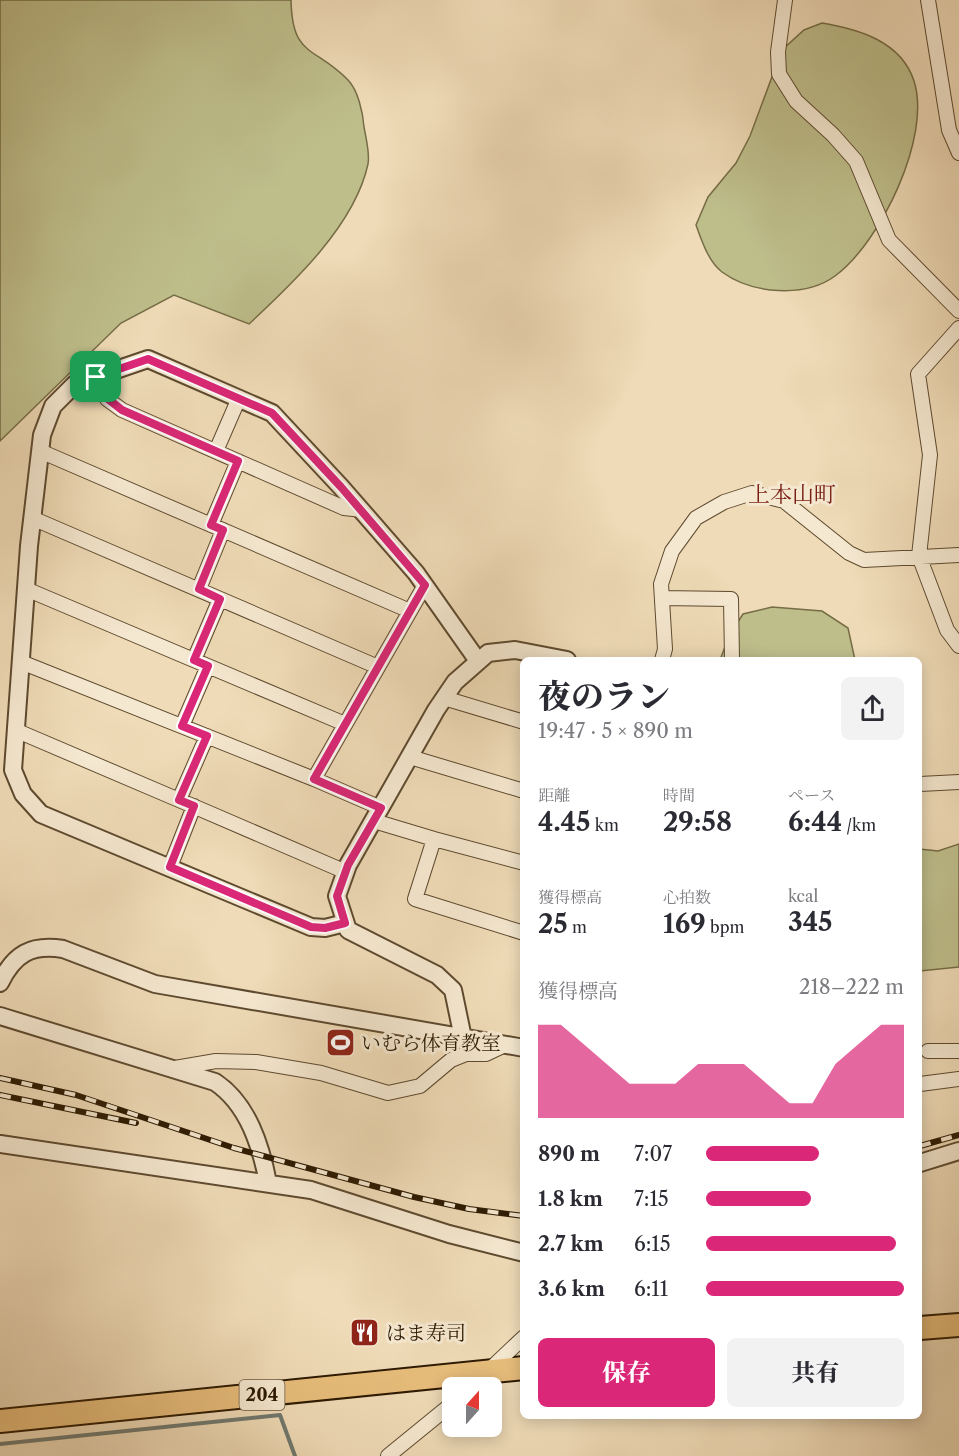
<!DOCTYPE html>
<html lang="ja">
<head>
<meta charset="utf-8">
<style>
  body { margin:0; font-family:"Libre Caslon Text","Noto Serif JP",serif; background:#f2f2f3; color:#2b2b33; height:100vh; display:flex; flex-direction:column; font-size:22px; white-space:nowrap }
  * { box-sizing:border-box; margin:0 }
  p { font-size:20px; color:#7c7c81 }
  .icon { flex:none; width:33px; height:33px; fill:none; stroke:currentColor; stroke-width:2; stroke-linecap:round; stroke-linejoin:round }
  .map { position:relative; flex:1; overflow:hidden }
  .details { position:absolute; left:520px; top:657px; width:402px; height:762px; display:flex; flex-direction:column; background:#fff; border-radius:9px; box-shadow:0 3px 15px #0003 }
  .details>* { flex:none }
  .needle { width:39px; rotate:21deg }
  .fabs { position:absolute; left:442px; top:1377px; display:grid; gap:12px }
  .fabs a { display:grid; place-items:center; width:60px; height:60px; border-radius:9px; background:#fff; box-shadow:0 3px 15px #0003; font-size:30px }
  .pin { position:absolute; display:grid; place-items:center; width:51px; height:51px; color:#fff; margin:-26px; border-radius:12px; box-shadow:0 3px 9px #0006 }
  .round { display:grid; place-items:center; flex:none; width:63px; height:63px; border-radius:9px; background:#f2f2f3 }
  .summary { display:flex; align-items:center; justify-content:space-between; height:102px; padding:0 18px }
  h1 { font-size:33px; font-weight:800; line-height:45px }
  .stats { display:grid; grid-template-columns:repeat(3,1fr); gap:9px; height:102px; padding:6px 18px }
  .stats div { display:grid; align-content:center }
  .stats b { font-size:26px; font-weight:800 }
  .stats small { font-size:16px; font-weight:400 }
  .stats p { font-size:16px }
  .chart { height:168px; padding:12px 18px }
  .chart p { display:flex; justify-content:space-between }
  .chart svg { width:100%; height:108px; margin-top:6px; fill:#db2777; opacity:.7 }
  .cta { display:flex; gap:12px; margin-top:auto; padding:12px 18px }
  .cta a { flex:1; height:69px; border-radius:9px; background:#db2777; color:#fff; font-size:24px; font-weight:800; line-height:69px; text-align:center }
  .cta a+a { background:#f2f2f3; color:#2b2b33 }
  ul { padding:0 18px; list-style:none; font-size:20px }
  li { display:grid; grid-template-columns:96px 72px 1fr; align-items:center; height:45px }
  li i { height:15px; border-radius:8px; background:#db2777 }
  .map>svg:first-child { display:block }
  .green { fill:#bebe8b; stroke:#766c46; stroke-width:1.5 }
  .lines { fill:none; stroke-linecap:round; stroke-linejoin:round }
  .stream { stroke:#70796f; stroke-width:4 }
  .minor-casing { stroke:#5e4a2f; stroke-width:16 }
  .tertiary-casing { stroke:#5e4a2f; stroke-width:20 }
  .trunk-casing { stroke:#2d1a02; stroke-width:26 }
  .minor { stroke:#f5e8d0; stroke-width:14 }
  .tertiary { stroke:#f5e8d0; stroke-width:16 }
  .trunk { stroke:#e8be7c; stroke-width:22 }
  .rail-casing { stroke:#2d1a02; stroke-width:6 }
  .rail { stroke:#f5e8d0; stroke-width:4; stroke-dasharray:11; stroke-linecap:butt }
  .route-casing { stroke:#fff; stroke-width:12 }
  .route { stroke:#db2777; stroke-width:8 }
  .labels { text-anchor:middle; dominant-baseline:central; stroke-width:6; stroke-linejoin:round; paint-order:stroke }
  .shield { fill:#f5e8d0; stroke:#695840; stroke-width:1.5 }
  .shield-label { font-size:18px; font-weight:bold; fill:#2d1a02 }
  .poi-label { font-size:20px; fill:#2d1a02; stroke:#f5e8d0; text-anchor:start }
  .quarter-label { font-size:22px; fill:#7a1f14; stroke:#f5e8d0 }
</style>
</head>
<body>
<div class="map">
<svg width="959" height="1456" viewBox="0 0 959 1456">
  <rect width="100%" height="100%" fill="#efdbb7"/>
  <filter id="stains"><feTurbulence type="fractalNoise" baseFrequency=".00333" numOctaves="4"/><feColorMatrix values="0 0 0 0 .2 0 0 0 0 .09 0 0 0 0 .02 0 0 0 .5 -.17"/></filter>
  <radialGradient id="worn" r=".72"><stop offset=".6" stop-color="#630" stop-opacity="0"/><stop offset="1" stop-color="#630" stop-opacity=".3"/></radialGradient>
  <path class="green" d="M0,0h291c1,58 24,46 57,80 10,10 15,33 16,47 2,11 6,26 4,37 -13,61 -75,119 -119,160l-75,-29 -53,28 -121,118z
    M822,23c36,6 79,18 92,58 18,56 -34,162 -79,195 -30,22 -83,18 -113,-4 -14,-11 -20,-31 -26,-47l12,-28 28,-34 14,-27 32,-86 22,-20z
    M772,607l50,4 26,17 7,32h-135l9,-24 14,-22z
    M959,844v123l-39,4v-122l18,2z"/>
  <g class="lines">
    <path class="stream" d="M0,1444l280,-29 15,41"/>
    <defs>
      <path id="minor" d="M785,0l-7,52 1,22 17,27 37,34 23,26 33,79 70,71
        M928,0l21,130 10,23
        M959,328l-41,46 12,81 -11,101 28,74 12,16
        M96,377l11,22 15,11 222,98 18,2
        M40,451l370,160
        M216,451l23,-53
        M32,518l346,149
        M211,525l27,-64
        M26,589l319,135
        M199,589l24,-59
        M662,598l69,1 1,61
        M194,660l26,-61
        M662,660l3,-11 -4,-65 11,-33 24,-33 28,-16 28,-9 32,8 65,52 15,7 95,-5
        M21,662l293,117 111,-194
        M444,698l80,24
        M182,726l26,-60
        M15,730l164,70
        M207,736l-28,64 167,72
        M410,757l114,34
        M314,779l67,29
        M920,784l39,-2
        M374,821l60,18
        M524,863l-90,-24 -19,60 109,34
        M170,867l24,-61
        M928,1051h31
        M175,1068l41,-7 40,1 65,11 67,20 32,-7 31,-26 15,-6h20l19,-9
        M920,1084l39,-5
        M470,1388l54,-51
        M388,1456l65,-53"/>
      <path id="tertiary" d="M345,923l-20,5 -14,-1 -270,-113 -18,-20 -10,-24 16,-224 13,-111 11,-29 22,-22 73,-25 124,54 69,74 75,86 62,88
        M0,983c14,-29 31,-39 63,-34l92,35 369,64
        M0,1016l215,66c33,22 46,64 53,101
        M463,1038l-10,-48 -16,-15 -89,-45 -11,-34 11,-31 88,-155 19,-28 33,-29 27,-3 52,10
        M0,1144l311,46 138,44 75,19
        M920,1163l39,-12"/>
      <path id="trunk" d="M920,1328l39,-3
        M0,1421l524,-53"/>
    </defs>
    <use href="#minor" class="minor-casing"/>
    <use href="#tertiary" class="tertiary-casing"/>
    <use href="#trunk" class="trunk-casing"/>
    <use href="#minor" class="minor"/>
    <use href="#tertiary" class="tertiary"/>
    <use href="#trunk" class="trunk"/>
    <defs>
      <path id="rail" d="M0,1078l76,17 158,53 180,49 55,12 55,7
        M0,1095l136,28
        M920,1146l39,-11"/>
    </defs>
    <use href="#rail" class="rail-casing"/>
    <use href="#rail" class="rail"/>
  </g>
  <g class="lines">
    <defs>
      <path id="route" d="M148,359l124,54 69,74 84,98 -111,194 67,29 -33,57 -11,31 8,27 -20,5 -14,-1 -141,-60 24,-61 -15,-6 28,-64 -25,-10 26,-60 -14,-6 26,-61 -21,-10 24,-59 -12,-5 27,-64 -116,-51 -14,-11 -12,-22z"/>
    </defs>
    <use href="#route" class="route-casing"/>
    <use href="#route" class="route"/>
  </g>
  <defs>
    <symbol id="stadium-square" viewBox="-11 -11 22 22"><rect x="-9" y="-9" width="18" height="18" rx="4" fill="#8f2418" stroke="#f5e8d0"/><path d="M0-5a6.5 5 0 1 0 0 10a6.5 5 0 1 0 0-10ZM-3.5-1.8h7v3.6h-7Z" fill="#fff"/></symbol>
    <symbol id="restaurant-square" viewBox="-11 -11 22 22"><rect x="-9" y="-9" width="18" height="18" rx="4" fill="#8f2418" stroke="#f5e8d0"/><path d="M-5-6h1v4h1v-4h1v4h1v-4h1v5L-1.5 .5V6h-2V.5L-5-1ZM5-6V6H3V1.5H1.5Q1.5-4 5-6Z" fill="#fff"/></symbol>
  </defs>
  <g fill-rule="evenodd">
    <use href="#stadium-square" x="324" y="1026" width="33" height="33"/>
    <use href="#restaurant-square" x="348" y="1316" width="33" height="33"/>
  </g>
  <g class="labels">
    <rect class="shield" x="239.5" y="1380" width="45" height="30" rx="4.5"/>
    <g class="shield-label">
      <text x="262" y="1395">204</text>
    </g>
    <g class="poi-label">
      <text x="361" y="1043">いむら体育教室</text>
      <text x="386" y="1333">はま寿司</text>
    </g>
    <g class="quarter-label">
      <text x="792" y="494">上本山町</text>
    </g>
  </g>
  <rect width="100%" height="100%" filter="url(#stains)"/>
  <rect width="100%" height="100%" fill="url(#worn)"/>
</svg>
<div class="fabs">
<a><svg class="needle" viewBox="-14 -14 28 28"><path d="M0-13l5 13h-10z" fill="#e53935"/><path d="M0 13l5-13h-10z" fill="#7c7c81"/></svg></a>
</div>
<div class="pin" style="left:96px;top:377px;background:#1e9e55"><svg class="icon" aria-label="arrive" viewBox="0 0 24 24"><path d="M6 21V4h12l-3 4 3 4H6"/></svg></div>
<section class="details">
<div class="summary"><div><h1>夜のラン</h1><p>19:47 · 5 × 890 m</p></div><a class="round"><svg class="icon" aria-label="share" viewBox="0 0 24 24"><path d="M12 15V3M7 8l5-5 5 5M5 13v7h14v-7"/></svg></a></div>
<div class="stats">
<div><p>距離</p><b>4.45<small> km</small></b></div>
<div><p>時間</p><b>29:58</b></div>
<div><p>ペース</p><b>6:44<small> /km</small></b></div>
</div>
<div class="stats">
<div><p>獲得標高</p><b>25<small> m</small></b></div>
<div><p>心拍数</p><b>169<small> bpm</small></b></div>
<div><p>kcal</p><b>345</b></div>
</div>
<div class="chart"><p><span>獲得標高</span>218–222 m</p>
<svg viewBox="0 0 160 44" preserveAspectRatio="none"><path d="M0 44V6L10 6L20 14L30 22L40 30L50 30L60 30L70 22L80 22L90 22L100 30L110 38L120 38L130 22L140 14L150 6L160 6V44z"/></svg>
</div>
<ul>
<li><b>890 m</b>7:07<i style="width:57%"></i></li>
<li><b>1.8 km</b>7:15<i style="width:53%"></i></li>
<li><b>2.7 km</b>6:15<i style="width:96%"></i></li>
<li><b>3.6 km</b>6:11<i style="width:100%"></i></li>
</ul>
<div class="cta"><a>保存</a><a>共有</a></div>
</section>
</div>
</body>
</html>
